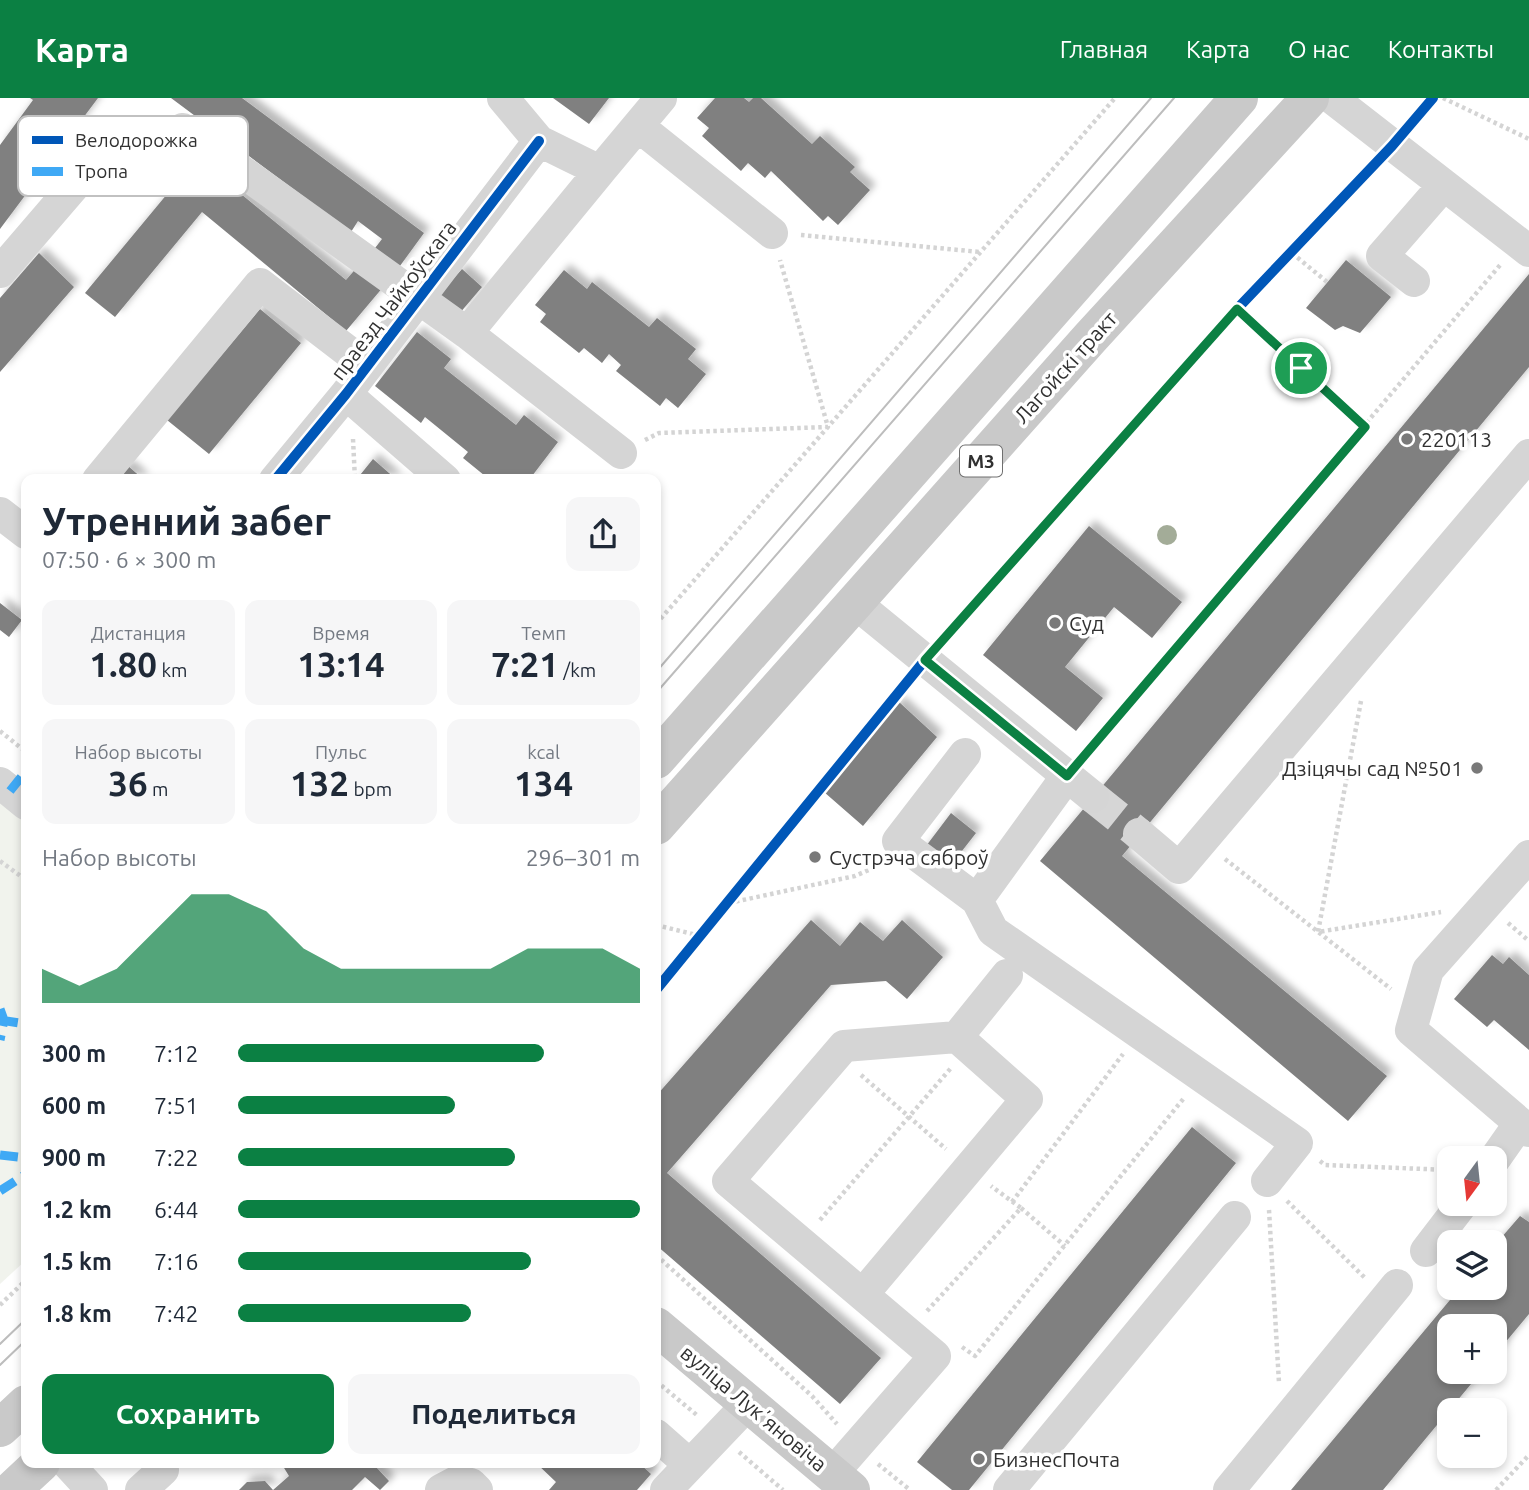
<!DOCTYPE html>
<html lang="ru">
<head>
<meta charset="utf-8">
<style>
  body { margin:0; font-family:Ubuntu,sans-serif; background:#f6f6f7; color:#1f2937; height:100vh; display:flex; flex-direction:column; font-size:26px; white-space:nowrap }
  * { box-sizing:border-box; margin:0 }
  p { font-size:23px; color:#747a83 }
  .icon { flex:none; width:38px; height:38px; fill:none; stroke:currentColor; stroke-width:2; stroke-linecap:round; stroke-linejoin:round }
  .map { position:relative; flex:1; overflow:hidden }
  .panel { position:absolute; left:21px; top:376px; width:640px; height:994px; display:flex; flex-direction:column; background:#fff; border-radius:14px; box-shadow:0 4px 10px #0003 }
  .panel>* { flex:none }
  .needle { width:46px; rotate:195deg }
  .fabs { position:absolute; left:1437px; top:1048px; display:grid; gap:14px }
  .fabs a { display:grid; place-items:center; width:70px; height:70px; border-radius:14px; background:#fff; box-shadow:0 4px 10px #0003; font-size:35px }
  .pin { position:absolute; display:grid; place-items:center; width:60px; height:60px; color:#fff; margin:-30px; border:4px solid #fff; border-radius:50%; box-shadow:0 2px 7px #0007 }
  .round { display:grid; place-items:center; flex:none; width:74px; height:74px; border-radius:14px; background:#f6f6f7 }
  .summary { display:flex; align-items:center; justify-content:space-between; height:119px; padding:0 21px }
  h1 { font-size:38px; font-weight:700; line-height:52px }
  .stats { display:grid; grid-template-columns:repeat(3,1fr); gap:10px; height:119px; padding:7px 21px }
  .stats div { display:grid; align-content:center; border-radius:14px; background:#f6f6f7; text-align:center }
  .stats b { font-size:35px; font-weight:700 }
  .stats small { font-size:19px; font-weight:400 }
  .stats p { font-size:19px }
  .chart { height:196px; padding:14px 21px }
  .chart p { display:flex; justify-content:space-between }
  .chart svg { width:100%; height:126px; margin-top:7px; fill:#0b8043; opacity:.7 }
  .button { display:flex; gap:14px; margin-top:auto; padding:14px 21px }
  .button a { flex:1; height:80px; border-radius:14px; background:#0b8043; color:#fff; font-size:28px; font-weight:700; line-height:80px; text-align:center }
  .button a+a { background:#f6f6f7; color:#1f2937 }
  ul { padding:0 21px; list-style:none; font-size:23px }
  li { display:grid; grid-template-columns:112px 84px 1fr; align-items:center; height:52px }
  li i { height:18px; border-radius:9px; background:#0b8043 }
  header { display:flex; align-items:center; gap:42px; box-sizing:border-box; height:98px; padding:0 35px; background:#0b8043; color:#fff }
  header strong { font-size:33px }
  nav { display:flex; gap:38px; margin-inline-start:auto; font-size:24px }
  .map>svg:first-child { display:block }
  .green { fill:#f1f3ed }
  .building { fill:#808080; filter:url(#shadow) }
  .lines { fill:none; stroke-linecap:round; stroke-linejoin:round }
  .minor-tunnel { stroke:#d6d6d6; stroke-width:32; stroke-dasharray:32 16; stroke-linecap:butt }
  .path { stroke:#d4d4d4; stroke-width:4.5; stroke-dasharray:3.5 3.5; stroke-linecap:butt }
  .minor { stroke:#d5d5d5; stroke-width:32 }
  .major { stroke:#c9c9c9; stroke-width:38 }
  .tram { stroke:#bdbdbd; stroke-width:2 }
  .quiet { stroke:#3fa9f5; stroke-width:9; stroke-dasharray:18 9; stroke-linecap:butt }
  .cycleway-casing { stroke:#fff; stroke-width:15 }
  .cycleway { stroke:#0057b8; stroke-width:10 }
  .tree { fill:#a3ac98 }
  .route-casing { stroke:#fff; stroke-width:14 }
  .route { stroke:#0b8043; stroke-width:9 }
  .poi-dot { fill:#797979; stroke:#fff; stroke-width:2.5 }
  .labels { text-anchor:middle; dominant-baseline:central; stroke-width:7; stroke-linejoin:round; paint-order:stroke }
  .shield { fill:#fff; stroke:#6f6f6f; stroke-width:2 }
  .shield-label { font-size:19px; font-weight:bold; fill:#313131 }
  .street-label { font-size:21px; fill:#313131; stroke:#fff }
  .poi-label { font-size:21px; fill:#313131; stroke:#fff; text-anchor:start }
  .key { fill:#fff; stroke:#c1c1c1; stroke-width:2 }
  .key-label { font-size:19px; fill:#313131 }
</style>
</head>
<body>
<header>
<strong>Карта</strong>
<nav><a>Главная</a><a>Карта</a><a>О нас</a><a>Контакты</a></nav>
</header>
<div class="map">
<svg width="1529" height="1392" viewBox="0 0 1529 1392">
  <defs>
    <filter id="shadow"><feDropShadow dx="6" dy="-6" stdDeviation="3.5" flood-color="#0004"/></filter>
  </defs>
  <rect width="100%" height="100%" fill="#fff"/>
  <path class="green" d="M0,690l26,21v451l-26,24z"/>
  <path class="building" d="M30,0h68l-98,131v-84l33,-45z
    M171,0h71l182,135 -27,37 -25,-18 10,-13 -24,-18 -7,11z
    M553,0h56l-20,26z
    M715,0h29l5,4 4,-4h8l51,46 8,-8 35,31 -5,5 20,18 -32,35 -10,-9 -5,5 -52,-50 -6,7 -17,-15 -7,8 -39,-35 7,-8 -12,-10z
    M197,60l149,122 13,-15 25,21 -38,45 -144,-119 -87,105 -30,-24z
    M39,155l35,34 -74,85v-74z
    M1346,162l45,37 -31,36 -17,-7 -8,4 -29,-22z
    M462,171l20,18 -23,27 -21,-18z
    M564,172l23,19 5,-7 57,45 8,-9 39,31 -8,10 18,15 -28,34 -12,-10 -6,8 -44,-35 5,-6 -12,-11 -7,9 -18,-15 -5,5 -39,-31 6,-8 -11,-9z
    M1529,176v93l-407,489 265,220 -39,45 -308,-260z
    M260,211l41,34 -92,111 -42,-34z
    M417,234l34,27 -7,9 72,57 8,-10 34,27 -29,38h-39l-27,-22 5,-6 -43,-35 -4,6 -46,-37z
    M373,361l24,21h-41z
    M127,367l17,15h-29z
    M1089,428l93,76 -30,36 -38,-31 -49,60 38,31 -27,33 -93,-76z
    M0,505l22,17 -13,17 -9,-7z
    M899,604l38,35 -74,89 -39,-34z
    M951,715l25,20 -32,41 -24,-20z
    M811,822l29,26 20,-24 23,19 19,-21 41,37 -36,42 -21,-18 -55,4 -164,188 214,185 -41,46 -184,-159v-149z
    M1492,857l11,9 6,-7 20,18v75l-35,-30 -7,7 -33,-28z
    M1192,1029l44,36 -267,327h-17l-35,-28z
    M1520,1118l9,6v92l-35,42v-30h-45v46h32l-98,118h-92l169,-202h34v-42z
    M281,1365h99l-4,4 13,14 -9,9 -15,-13 -13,13h-113l8,-8 18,-1 8,9 16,-14z
    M536,1365h103l12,11 -14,16h-88l7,-8z"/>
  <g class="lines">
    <path class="minor-tunnel" d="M1093,699l46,37"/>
    <path class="path" d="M1443,0l86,41
      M1411,26l22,-26
      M801,137l179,17
      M1292,155l35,29
      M1237,211l128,118
      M353,341l2,41
      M645,342l14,-7 169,-6 -48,-167
      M656,526l459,-526
      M943,542l294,-331 135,-142
      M1361,603l-43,231 123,-20
      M0,633l26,21
      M1086,656l415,-490
      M1225,761l166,130
      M0,763l26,19
      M729,805l126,-27 25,-11
      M1508,825l21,18
      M656,827l45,11
      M656,892l252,-309
      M861,977l85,74
      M1320,1063l5,4 124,5
      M1287,1103l78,77
      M1012,1104l111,-148
      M1021,1110l44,38
      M1269,1112l10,173
      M820,1122l131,-152
      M656,1157l156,141 25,28
      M0,1207l26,-25
      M927,1213l94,-103 -30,-22
      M962,1249l13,9 209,-258
      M656,1283l42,35
      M739,1354l44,38
      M878,1366l32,26
      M1496,1392l33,-35"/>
    <path class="minor" d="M503,0l36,43 61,30 61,-73
      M1332,0l197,153
      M638,28l134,107
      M0,174l86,-100 62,-5 35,-38 284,204 154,120
      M1414,183l-32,-25 61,-70
      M467,235l133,-162
      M346,296l99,86
      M98,382l162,-196 107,82
      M275,382l71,-86 193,-253
      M0,415l26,20
      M854,504l239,195
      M965,656l-67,87 79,59 16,31 304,212 -30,38
      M0,685l26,21
      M1139,736l40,34 350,-413
      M1529,758l-101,114 -17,60 118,101
      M977,802l90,-124
      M1494,1062l26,-37
      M1426,1153l36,-47
      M863,1196l164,-195 -70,-62 50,-62
      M656,1337l34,30
      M67,1365l25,27
      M832,1376l103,-118 -207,-175 116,-135 113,-9
      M141,1392l22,-20 -1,-7
      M441,1392l17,-9 13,3 6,6
      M666,1392l82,-86
      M1009,1392l226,-273
      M1229,1392l168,-205"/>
    <path class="major" d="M656,662l583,-662
      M656,728l434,-488 220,-240
      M656,1228l195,164
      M0,1330l26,-24
      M12,1392l29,-27"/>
    <path class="tram" d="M656,574l495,-574
      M656,595l518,-595
      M0,1246l26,-25
      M0,1267l26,-25"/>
    <path class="quiet" d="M10,693l16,-20
      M0,911l4,11 -4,20
      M0,922l26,4
      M0,1057l26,3
      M0,1093l26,-17"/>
    <defs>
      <path id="cycleway" d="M275,382l71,-86 193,-253
        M656,892l269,-330 312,-351 155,-163 41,-48"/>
    </defs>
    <use href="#cycleway" class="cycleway-casing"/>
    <use href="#cycleway" class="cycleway"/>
  </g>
  <circle class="tree" cx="1167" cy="437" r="10"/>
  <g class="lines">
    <defs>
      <path id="route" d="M1237,211l128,118 -298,349 -142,-116z"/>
    </defs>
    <use href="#route" class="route-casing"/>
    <use href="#route" class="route"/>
  </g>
  <g class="poi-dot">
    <circle cx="1407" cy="341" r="7"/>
    <circle cx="1055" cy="525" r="7"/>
    <circle cx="1477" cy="670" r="7"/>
    <circle cx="815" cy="759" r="7"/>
    <circle cx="979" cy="1361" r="7"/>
  </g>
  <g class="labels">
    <rect class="shield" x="960" y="347.5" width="42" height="31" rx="5"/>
    <g class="shield-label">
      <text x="981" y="363">М3</text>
    </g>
    <g class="street-label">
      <text transform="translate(393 202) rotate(-53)">праезд Чайкоўскага</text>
      <text transform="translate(1065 269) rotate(-48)">Лагойскі тракт</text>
      <text transform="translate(754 1310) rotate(40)">вуліца Лукʼяновіча</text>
    </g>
    <g class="poi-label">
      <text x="1421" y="341">220113</text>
      <text x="1069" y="525">Суд</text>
      <text x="1463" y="670" text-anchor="end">Дзіцячы сад №501</text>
      <text x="829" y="759">Сустрэча сяброў</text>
      <text x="993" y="1361">БизнесПочта</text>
    </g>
  </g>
  <rect x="18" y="18" width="230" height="80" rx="10" class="key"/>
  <rect x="32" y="38" width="31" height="8" fill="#0057b8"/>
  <rect x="32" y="69" width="31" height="9" fill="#3fa9f5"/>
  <g class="key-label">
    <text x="75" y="49">Велодорожка</text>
    <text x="75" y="80">Тропа</text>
  </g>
</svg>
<div class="fabs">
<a><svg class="needle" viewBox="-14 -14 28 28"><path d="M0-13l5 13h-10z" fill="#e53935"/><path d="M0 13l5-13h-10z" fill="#747a83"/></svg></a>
<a><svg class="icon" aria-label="layers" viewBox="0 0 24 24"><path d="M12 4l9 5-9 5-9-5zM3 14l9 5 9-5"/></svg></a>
<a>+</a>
<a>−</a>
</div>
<div class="pin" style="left:1301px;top:270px;background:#1e9e55"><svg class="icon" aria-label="arrive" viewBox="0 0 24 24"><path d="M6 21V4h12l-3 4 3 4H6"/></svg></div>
<section class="panel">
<div class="summary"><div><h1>Утренний забег</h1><p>07:50 · 6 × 300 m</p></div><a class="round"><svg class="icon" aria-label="share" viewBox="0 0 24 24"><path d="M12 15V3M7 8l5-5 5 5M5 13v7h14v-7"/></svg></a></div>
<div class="stats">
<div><p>Дистанция</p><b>1.80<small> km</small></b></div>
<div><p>Время</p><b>13:14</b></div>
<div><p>Темп</p><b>7:21<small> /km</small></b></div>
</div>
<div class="stats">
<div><p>Набор высоты</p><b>36<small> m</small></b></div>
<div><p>Пульс</p><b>132<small> bpm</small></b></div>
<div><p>kcal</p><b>134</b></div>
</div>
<div class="chart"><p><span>Набор высоты</span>296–301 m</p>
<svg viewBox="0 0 160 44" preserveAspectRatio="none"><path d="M0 44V32L10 38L20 32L30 19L40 6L50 6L60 12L70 25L80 32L90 32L100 32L110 32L120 32L130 25L140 25L150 25L160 32V44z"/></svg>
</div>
<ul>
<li><b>300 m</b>7:12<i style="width:76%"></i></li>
<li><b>600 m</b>7:51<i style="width:54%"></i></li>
<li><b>900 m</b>7:22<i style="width:69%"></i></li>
<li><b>1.2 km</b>6:44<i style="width:100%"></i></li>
<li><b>1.5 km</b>7:16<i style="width:73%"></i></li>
<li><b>1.8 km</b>7:42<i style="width:58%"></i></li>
</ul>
<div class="button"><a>Сохранить</a><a>Поделиться</a></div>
</section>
</div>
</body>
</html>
